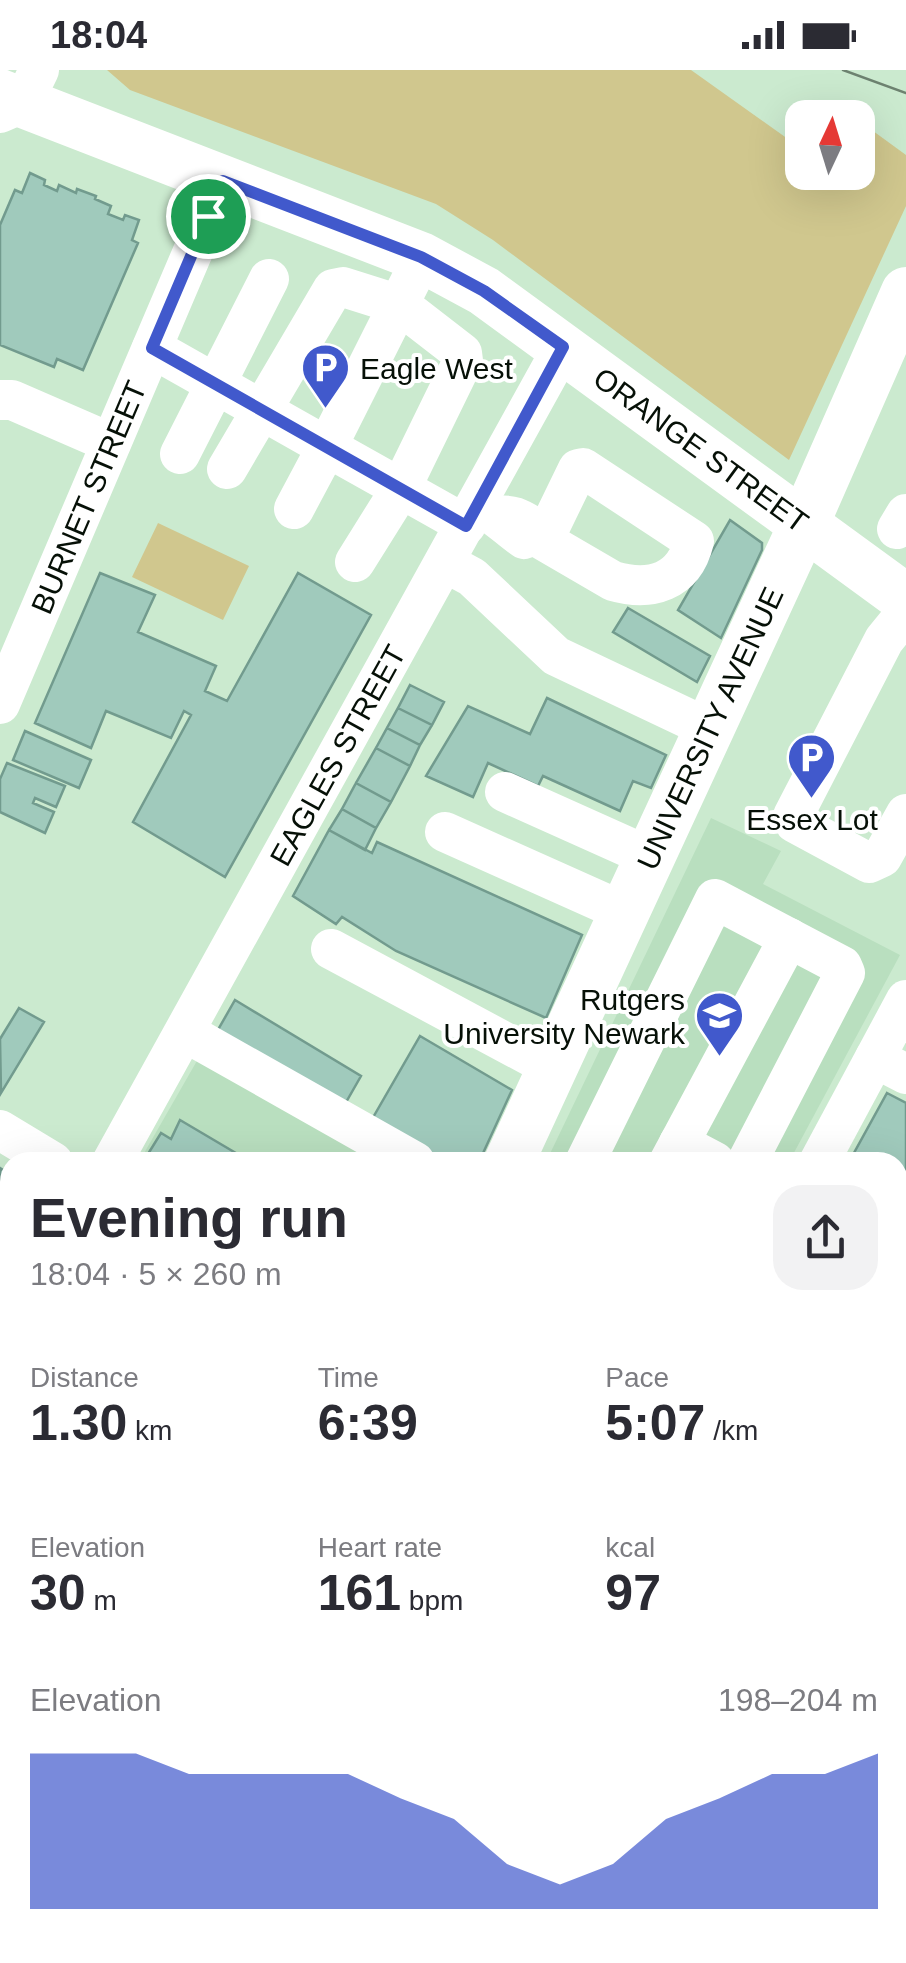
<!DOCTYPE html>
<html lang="en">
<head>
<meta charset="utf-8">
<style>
  body { margin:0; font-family:Arial,sans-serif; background:#f2f2f3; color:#2b2b33; height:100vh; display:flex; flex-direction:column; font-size:38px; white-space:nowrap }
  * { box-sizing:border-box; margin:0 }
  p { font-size:32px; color:#7c7c81 }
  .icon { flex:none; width:55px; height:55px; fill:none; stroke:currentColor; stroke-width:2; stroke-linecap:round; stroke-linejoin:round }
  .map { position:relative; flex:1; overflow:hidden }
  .side { position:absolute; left:0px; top:1082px; width:908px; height:812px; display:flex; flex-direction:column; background:#fff; border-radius:30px 30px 0 0; box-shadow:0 10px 40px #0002 }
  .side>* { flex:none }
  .needle { width:65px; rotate:4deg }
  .fabs { position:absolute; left:785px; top:30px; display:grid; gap:20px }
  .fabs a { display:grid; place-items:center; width:90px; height:90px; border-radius:20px; background:#fff; box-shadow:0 10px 40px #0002; font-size:50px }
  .pin { position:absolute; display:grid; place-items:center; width:85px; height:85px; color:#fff; margin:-42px; border:5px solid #fff; border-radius:50%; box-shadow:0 2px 10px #0007 }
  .round { display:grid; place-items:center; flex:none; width:105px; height:105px; border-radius:30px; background:#f2f2f3 }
  .overview { display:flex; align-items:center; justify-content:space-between; height:170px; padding:0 30px }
  h1 { font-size:55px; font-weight:600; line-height:75px }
  .metrics { display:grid; grid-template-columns:repeat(3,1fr); gap:15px; height:170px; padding:10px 30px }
  .metrics div { display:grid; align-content:center }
  .metrics b { font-size:50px; font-weight:600 }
  .metrics small { font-size:28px; font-weight:400 }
  .metrics p { font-size:28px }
  .chart { height:280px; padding:20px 30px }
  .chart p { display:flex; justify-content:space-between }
  .chart svg { width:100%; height:180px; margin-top:10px; fill:#4159cc; opacity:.7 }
  .status { display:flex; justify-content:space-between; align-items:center; height:70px; padding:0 50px; background:#fff; direction:ltr }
  .status svg { height:28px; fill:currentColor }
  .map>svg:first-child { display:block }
  .built { fill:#b9dfbf }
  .green { fill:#d0c78e }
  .building { fill:#a0cabc; stroke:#729b8e; stroke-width:2.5 }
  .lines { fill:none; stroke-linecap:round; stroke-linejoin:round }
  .path { stroke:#607362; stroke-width:5; stroke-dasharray:2.5 8; stroke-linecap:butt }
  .minor { stroke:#fff; stroke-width:40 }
  .major { stroke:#fff; stroke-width:50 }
  .tram { stroke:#6d8270; stroke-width:2.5 }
  .route-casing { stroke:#fff; stroke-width:20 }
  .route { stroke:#4159cc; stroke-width:12 }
  .labels { text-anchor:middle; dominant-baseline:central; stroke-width:8; stroke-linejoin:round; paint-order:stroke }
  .poi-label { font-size:30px; fill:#061007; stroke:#fff; text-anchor:start }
  .street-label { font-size:30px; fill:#061007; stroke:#fff }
</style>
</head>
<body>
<div class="status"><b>18:04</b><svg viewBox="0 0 49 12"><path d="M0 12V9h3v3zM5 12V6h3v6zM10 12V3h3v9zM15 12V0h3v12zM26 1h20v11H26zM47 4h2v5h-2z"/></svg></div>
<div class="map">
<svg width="906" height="1893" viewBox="0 0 906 1893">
  <rect width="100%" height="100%" fill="#cbeacf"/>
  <path class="built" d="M711,748l70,33 -18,33 137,71 -111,207h-243z
    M198,989l179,103h-238z
    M0,1218l10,6v661h106l-4,8h-112z"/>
  <path class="green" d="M107,0h584l111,79v23h56v-52l48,35v51l-117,254 -296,-220 -57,-36 -306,-114z
    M158,453l91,43 -26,54 -91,-43z
    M273,1885h297l-4,8h-277z"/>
  <path class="building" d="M30,103l15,7 -1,5 13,6 2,-6 17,8 1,-4 19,7 -1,3 16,7 -3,8 15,6 2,-5 14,5 -7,20 6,3 -55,127 -26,-11 -3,8 -54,-22v-120l15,-35 7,3z
    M730,450l32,23v7l-41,88 -43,-28z
    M100,503l55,22 -17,37 78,34 -11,25 22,10 71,-128 73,42 -146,262 -92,-55 58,-107 -7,-4 -13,27 -65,-27 -15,37 -56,-25z
    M628,538l82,48 -13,26 -84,-50z
    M410,615l34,17 -12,23 -34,-17z
    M547,628l119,57 -15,33 -18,-7 -13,30 -77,-35 -5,10 -50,-23 -15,34 -47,-21 42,-70 62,28z
    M398,638l34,17 -12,20 -33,-17z
    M387,658l33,17 -10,21 -34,-18z
    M25,661l66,29 -12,28 -66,-28z
    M376,678l34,18 -19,36 -35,-19z
    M7,693l58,23 -9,21 -21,-9 -2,5 21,9 -9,21 -45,-21v-33z
    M356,713l35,19 -15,26 -34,-19z
    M342,739l34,19 -11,22 -36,-20z
    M329,760l43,23 5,-11 205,93 -36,83 -150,-67 -54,-34 -6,7 -43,-28z
    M235,930l126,76 -20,35 -126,-76z
    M19,938l25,14 -43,71 -1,-54z
    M420,966l92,54 -33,72h-38l-70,-41z
    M887,1023l19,10v92l-8,16v-49h-49z
    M180,1050l71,42h-108l18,-29 10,6z
    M0,1098l10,6v44l-10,16z
    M10,1148v50l-10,-6v-28z
    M898,1283l8,5v115l-8,-5z
    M0,1284l10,6v51l-10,-3z
    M898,1448l8,5v115l-6,-3 3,-5 -5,-4z
    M0,1489l10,4v166l-10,-1z
    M898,1666l8,5v160l-8,14z
    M188,1885h30l15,8h-49z
    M570,1885h150l-3,8h-151z
    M755,1885h104l-5,8h-102z"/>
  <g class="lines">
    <path class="path" d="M552,1885l12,8
      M497,1893l5,-8"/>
    <g class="minor">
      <path d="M0,43l23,-10 16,-33"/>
      <path d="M411,210l-84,167 139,78"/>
      <path d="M152,278l175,99 -33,62"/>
      <path d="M0,330h12l99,43"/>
      <path d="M180,384l89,-175"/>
      <path d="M227,399l106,-180 10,-2 57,18 62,48 1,8 -63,129 -45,72"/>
      <path d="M477,435c18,9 30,22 47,34l10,-4 -2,-9c-13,-8 -20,-12 -35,-10"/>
      <path d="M897,459l9,-15"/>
      <path d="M534,465l79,46c38,11 71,1 81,-40l-111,-73 -5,1 -34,70"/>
      <path d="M446,493l26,14 84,79 154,73"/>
      <path d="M906,543l-22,27 -91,176 2,7 74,40 13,-6 24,-43"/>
      <path id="s1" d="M0,634l223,-523"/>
      <path d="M505,722l145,65"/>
      <path d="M445,762l179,80"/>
      <path d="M331,879l222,119"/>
      <path d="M185,962l230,130"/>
      <path d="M875,988l31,16"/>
      <path d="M0,1060l53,32"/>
      <path d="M679,1073l36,19"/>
      <path id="s2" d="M112,1092l451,-815"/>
      <path d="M585,1092l130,-263 127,67 3,7 -98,189"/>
      <path d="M669,1092l120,-224"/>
      <path d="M819,1092l87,-162"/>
      <path d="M898,1603l8,6"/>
      <path d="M0,1725l10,-7"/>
      <path d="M67,1893l3,-8"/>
    </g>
    <g class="major">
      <path id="s3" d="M0,24l421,163 63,34 422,308"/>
      <path id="s4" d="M509,1092l295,-638 102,-232"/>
      <path d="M141,1893l4,-8"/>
    </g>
    <path class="tram" d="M843,0l63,23"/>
  </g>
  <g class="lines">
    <defs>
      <path id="route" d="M223,111l198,76 63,34 79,56 -97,179 -314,-178z"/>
    </defs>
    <use href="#route" class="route-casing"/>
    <use href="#route" class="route"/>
  </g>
  <defs>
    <symbol id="parking-pin" viewBox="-11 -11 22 30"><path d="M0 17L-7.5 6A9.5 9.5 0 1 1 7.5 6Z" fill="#4159cc" stroke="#fff"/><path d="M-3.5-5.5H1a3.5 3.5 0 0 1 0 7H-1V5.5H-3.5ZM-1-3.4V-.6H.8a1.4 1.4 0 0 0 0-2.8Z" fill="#fff"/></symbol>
    <symbol id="university-pin" viewBox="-11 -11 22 30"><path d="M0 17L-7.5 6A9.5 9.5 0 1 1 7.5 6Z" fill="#4159cc" stroke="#fff"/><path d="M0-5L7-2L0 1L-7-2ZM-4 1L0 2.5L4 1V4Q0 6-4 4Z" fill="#fff"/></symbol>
  </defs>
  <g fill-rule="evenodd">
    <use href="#parking-pin" x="298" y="270" width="55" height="75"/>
    <use href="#parking-pin" x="784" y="660" width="55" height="75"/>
    <use href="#university-pin" x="692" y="918" width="55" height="75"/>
  </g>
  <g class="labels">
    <g class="poi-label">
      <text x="360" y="298">Eagle West</text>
      <text x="812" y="749" text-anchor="middle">Essex Lot</text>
      <text x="685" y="929" text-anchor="end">Rutgers<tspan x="685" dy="34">University Newark</tspan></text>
    </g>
    <g class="street-label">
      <text stroke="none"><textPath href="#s3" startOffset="792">ORANGE STREET</textPath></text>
      <text stroke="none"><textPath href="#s1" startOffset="225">BURNET STREET</textPath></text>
      <text stroke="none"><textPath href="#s4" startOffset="478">UNIVERSITY AVENUE</textPath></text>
      <text stroke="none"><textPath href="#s2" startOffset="465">EAGLES STREET</textPath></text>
    </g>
  </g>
</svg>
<div class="fabs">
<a><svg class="needle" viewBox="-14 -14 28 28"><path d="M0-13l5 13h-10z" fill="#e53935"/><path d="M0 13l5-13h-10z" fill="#7c7c81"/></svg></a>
</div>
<div class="pin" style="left:208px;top:146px;background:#1e9e55"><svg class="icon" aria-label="arrive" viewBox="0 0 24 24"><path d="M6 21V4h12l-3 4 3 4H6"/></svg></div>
<section class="side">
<div class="overview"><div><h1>Evening run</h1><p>18:04 · 5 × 260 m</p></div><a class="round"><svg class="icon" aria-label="share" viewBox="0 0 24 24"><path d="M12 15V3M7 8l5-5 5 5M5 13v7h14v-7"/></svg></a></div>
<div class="metrics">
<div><p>Distance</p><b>1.30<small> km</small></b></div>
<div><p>Time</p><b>6:39</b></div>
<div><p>Pace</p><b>5:07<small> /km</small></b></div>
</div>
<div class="metrics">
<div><p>Elevation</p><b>30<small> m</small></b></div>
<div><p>Heart rate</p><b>161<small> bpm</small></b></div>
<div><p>kcal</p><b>97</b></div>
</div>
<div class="chart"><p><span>Elevation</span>198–204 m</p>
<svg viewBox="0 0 160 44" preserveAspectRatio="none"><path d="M0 44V6L10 6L20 6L30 11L40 11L50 11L60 11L70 17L80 22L90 33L100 38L110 33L120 22L130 17L140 11L150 11L160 6V44z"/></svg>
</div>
</section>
</div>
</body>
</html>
